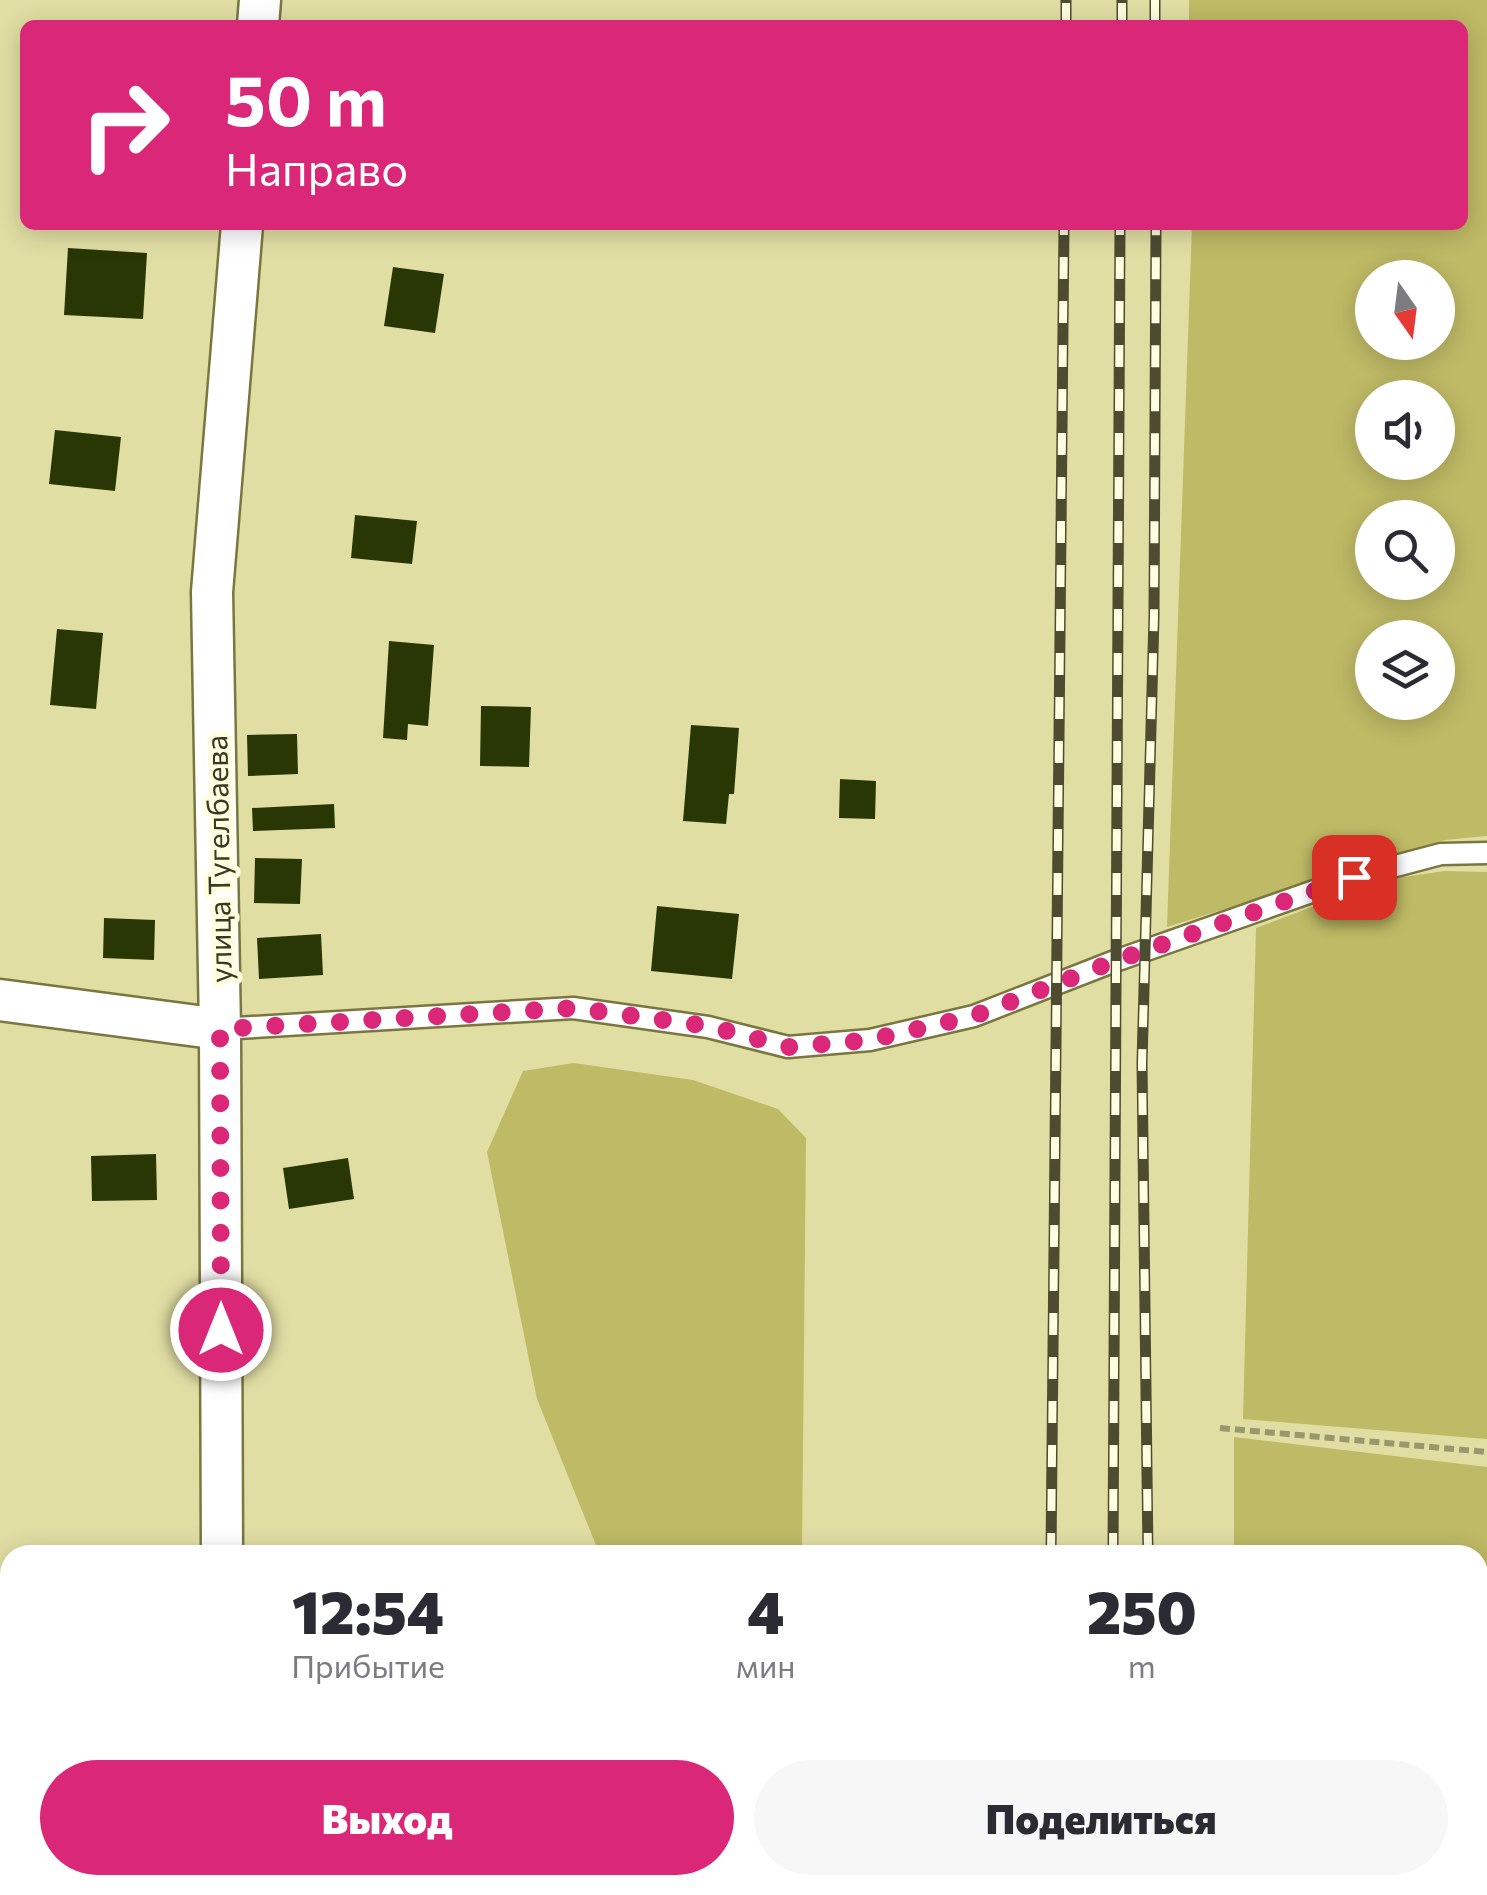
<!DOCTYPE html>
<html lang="ru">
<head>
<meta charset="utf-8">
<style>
	:root { --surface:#fff; --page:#f7f7f7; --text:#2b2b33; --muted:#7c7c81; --accent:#db2777 }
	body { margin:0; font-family:Commissioner,sans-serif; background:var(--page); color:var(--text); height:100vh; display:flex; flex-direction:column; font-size:38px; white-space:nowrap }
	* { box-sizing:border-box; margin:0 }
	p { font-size:32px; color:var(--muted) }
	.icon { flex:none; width:55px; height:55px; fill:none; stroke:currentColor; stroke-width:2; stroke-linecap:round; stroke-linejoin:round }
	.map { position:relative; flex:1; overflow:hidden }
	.drawer { position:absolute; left:0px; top:1545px; width:1488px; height:350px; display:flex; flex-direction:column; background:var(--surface); border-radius:30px 30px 0 0; box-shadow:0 5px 25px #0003 }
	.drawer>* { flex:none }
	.top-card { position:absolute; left:20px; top:20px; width:1448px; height:210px; border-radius:15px; box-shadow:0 5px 25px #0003; background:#db2777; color:#fff; overflow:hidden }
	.needle { width:65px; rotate:166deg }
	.fabs { position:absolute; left:1355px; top:260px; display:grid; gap:20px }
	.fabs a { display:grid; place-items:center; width:100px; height:100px; border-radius:50%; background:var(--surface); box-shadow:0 5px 25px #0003; font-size:50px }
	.pin { position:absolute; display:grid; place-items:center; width:85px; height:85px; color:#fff; margin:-42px; border-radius:20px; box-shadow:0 5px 15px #0006 }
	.me { position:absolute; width:110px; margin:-55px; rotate:0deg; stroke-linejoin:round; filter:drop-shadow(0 0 8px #0008) }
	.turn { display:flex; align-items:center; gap:35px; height:210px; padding:0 40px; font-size:45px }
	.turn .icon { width:130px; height:130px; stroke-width:2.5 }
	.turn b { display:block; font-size:70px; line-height:85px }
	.eta { display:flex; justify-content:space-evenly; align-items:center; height:170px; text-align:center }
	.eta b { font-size:60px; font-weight:800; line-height:70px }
	.button { display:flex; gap:20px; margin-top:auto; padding:20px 40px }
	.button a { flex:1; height:115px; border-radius:60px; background:var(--accent); color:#fff; font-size:40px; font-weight:800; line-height:115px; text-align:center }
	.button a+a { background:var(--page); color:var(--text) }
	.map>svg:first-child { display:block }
	.green { fill:#bfba65; fill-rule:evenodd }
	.building { fill:#293704 }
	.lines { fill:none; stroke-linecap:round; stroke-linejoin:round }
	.service-casing { stroke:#7a7640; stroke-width:25 }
	.minor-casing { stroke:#7a7640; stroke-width:45 }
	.path { stroke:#9a976c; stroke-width:6; stroke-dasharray:10 5; stroke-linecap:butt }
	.service { stroke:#fff; stroke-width:20 }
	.minor { stroke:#fff; stroke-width:40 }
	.rail-casing { stroke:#4d4c31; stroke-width:11 }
	.rail { stroke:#fffee1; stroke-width:8; stroke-dasharray:22; stroke-linecap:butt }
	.route { stroke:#db2777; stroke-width:18; stroke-dasharray:0 32.4 }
	.labels { text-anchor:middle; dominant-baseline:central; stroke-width:10; stroke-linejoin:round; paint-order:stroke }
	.street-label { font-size:30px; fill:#3a3922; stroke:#fffee1 }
</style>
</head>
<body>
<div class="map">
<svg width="1487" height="1895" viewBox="0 0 1487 1895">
	<rect width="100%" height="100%" fill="#e1dea4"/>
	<path class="green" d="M1189,0H1487V836L1445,840L1167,927L1192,225H1462V25H1189ZM1372,278H1438V342H1372ZM1372,398H1438V462H1372ZM1372,518H1438V582H1372ZM1372,638H1438V702H1372Z
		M1445,871L1487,872V1439L1243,1419L1256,928L1382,880Z
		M574,1063L693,1080L778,1109L806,1138L802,1555H600L537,1399L487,1152L523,1071Z
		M1234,1437L1487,1467V1895H1234V1885H1478V1555H1234Z
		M666,1885H804V1895H666Z"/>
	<path class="building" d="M68,248L147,253L143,319L64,315Z
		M393,267L444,274L435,333L384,326Z
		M55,430L121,437L115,491L49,484Z
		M355,515L417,521L412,564L351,558Z
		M57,629L103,633L96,709L50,705Z
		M389,641L434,645L428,726L408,724L407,740L383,738Z
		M481,706L531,707L529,767L480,766Z
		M691,725L739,728L734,794H729L726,824L683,821Z
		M297,734L298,774L248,776L247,735Z
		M840,779L876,781L875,819L839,818Z
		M334,804L335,828L253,831L252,808Z
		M255,858L302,859L300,904L254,903Z
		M657,906L739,914L732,979L651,971Z
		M104,918L155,920L154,960L103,958Z
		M321,934L323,975L259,979L257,938Z
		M156,1154L157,1200L92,1201L91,1156Z
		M348,1158L354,1199L289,1209L283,1168Z"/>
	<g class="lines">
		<g class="service-casing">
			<path id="service" d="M220,1029L573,1008L708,1027L788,1047L870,1040L974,1016L1115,961L1354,877L1441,854L1487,853"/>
		</g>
		<g class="minor-casing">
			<path id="minor" d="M258,25L260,0
				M0,1000L220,1029
				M222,1555L220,1029L212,592L242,225
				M224,1885V1895"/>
		</g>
		<path class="path" d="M1220,1428L1487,1452"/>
		<use href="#service" class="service"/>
		<use href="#minor" class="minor"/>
		<g class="rail-casing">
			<path id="rail" d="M1155,0V25
				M1066,25V0
				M1122,25V0
				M1051,1555L1064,225
				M1113,1555L1120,225
				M1148,1555L1142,1063L1154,616L1156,225
				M1149,1885V1895
				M1048,1895V1885
				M1113,1895V1885"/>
		</g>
		<use href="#rail" class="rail"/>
	</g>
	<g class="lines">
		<path class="route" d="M221,1330L220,1029L574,1008L708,1026L788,1047L870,1040L974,1016L1115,961L1354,877"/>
	</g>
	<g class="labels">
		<g class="street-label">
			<text transform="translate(217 859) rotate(-91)">улица Тугелбаева</text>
		</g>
	</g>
</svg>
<div class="fabs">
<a><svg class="needle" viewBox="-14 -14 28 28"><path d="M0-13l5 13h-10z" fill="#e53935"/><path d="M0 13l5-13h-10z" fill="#7c7c81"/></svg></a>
<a><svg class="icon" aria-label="sound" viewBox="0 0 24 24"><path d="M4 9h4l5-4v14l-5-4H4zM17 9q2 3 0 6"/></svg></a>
<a><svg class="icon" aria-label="search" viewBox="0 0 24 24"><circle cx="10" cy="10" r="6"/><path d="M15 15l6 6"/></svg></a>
<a><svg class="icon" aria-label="layers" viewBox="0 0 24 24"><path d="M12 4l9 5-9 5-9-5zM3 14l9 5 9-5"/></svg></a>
</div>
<div class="pin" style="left:1354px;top:877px;background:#d93025"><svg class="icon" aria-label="arrive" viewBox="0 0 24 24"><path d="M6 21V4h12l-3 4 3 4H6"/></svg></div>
<svg class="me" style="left:221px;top:1330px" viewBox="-20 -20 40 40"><circle r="17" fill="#db2777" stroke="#fff" stroke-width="3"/><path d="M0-11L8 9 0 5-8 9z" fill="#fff"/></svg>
<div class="top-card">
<div class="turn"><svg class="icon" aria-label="right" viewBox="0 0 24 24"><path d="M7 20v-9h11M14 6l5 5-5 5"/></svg><div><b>50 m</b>Направо</div></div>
</div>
<section class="drawer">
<div class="eta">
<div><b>12:54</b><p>Прибытие</p></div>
<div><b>4</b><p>мин</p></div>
<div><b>250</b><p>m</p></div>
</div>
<div class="button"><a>Выход</a><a>Поделиться</a></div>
</section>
</div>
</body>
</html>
